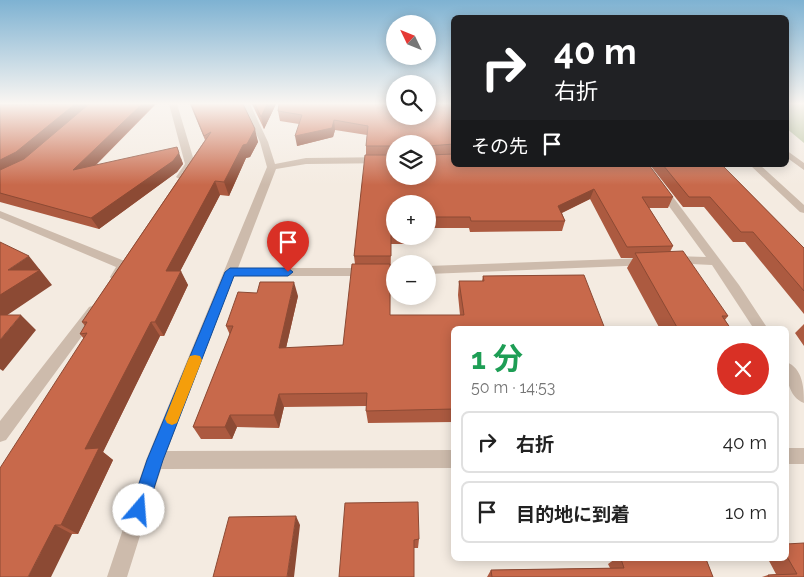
<!DOCTYPE html>
<html lang="ja">
<head>
<meta charset="utf-8">
<style>
	:root { --surface:#fff; --page:#f6f6f6; --text:#222; --muted:#767676; --line:#e0e0e0 }
	body { margin:0; font-family:Raleway,"Noto Sans JP",sans-serif; background:var(--page); color:var(--text); height:100vh; display:flex; flex-direction:column; font-size:19px; white-space:nowrap }
	* { box-sizing:border-box; margin:0 }
	p { font-size:16px; color:var(--muted) }
	.icon { flex:none; width:28px; height:28px; fill:none; stroke:currentColor; stroke-width:2; stroke-linecap:round; stroke-linejoin:round }
	.map { position:relative; flex:1; overflow:hidden }
	.drawer { position:absolute; left:451px; top:326px; width:338px; height:235px; display:flex; flex-direction:column; background:var(--surface); border-radius:8px; box-shadow:0 2px 12px #0003 }
	.drawer>* { flex:none }
	.banner { position:absolute; left:451px; top:15px; width:338px; height:152px; border-radius:8px; box-shadow:0 2px 12px #0003; background:#202124; color:#fff; overflow:hidden }
	.needle { width:32px; rotate:313deg }
	.fabs { position:absolute; left:386px; top:15px; display:grid; gap:10px }
	.fabs a { display:grid; place-items:center; width:50px; height:50px; border-radius:50%; background:var(--surface); box-shadow:0 2px 12px #0003; font-size:25px }
	.pin { position:absolute; display:grid; place-items:center; width:42px; height:42px; color:#fff; margin:-51px -21px; border-radius:50% 50% 50% 0; rotate:-45deg; box-shadow:0 0 5px #0007 }
	.pin .icon { rotate:45deg }
	.me { position:absolute; width:55px; margin:-28px; rotate:18deg; stroke-linejoin:round; filter:drop-shadow(0 0 4px #0008) }
	.turn { display:flex; align-items:center; gap:18px; height:105px; padding:0 20px; font-size:22px }
	.turn .icon { width:65px; height:65px; stroke-width:2.5 }
	.turn b { display:block; font-size:35px; line-height:42px }
	.then { display:flex; align-items:center; height:48px; padding:0 20px; background:#0003; gap:10px; font-size:19px }
	.round { display:grid; place-items:center; flex:none; width:52px; height:52px; border-radius:26px; background:var(--page) }
	.overview { display:flex; align-items:center; justify-content:space-between; height:85px; padding:0 20px }
	h1 { font-size:30px; font-weight:700; line-height:38px; color:#1e9e55 }
	ul { padding:0; list-style:none }
	li { display:flex; align-items:center; gap:15px; height:62px; margin:0 10px 8px; padding:0 10px; border:2px solid var(--line); border-radius:8px }
	li div { flex:1 }
	li b { display:block; font-size:19px }
	li em { font-style:normal }
	.map>svg:first-child { display:block }
	.green { fill:#b8c4a0 }
	.lines { fill:none; stroke-linecap:round; stroke-linejoin:round }
	.minor { fill:#cdbbac; fill-rule:evenodd }
	.tertiary { fill:#cdbbac; fill-rule:evenodd }
	.wall { fill:#ac5a40; fill-rule:evenodd }
	.shaded-wall { fill:#8c4a34 }
	.building { fill:#c8694b; stroke:#8c4a34 }
	.route { fill:#1a73e8; stroke:#114b97 }
	.slow { fill:#f59e0b }
</style>
</head>
<body>
<div class="map">
<svg width="804" height="577" viewBox="0 0 804 577">
	<rect width="100%" height="100%" fill="#f4ebe1"/>
	<path class="green" d="M786,104H804V143L786,128Z"/>
	<g class="lines">
		<path class="minor" d="M169,104H177L195,164L184,179L181,180L176,177L185,164Z
			M242,104H250L268,142L275,164L306,158L395,157V163L306,164L276,169L238,268H395V276H234L167,451L454,450V468L161,469L127,577H107L146,460L267,167L260,142Z
			M639,165H649L739,285L768,329H754L712,265L670,263L668,260L670,257L674,256L706,257Z
			M0,211L127,262L129,265L120,280H112L110,277L116,267L0,218Z
			M646,258L652,262L650,265L428,274V266Z
			M94,305L99,307L101,310L99,313L6,440L0,442V421L89,307Z
			M786,362C803,368 804,388 804,403C788,397 786,376 786,362Z
			M786,448H804V464H786Z"/>
		<path class="tertiary" d="M786,150L804,163V170L786,157Z
			M750,165H760L804,205V213L800,212Z"/>
	</g>
	<path class="wall" d="M156,104L95,166L181,158L183,164L177,172L99,229L0,202V104Z
		M190,104H243L258,142L250,157L246,158L229,196L220,195L180,271L188,285L164,336H160L103,452L113,460L78,534H72L0,577L84,339L80,334L85,326L82,322L205,140Z
		M252,104H276L264,129Z
		M454,104V165L673,197L668,208H649L673,246L670,252L728,316L725,320L731,329H660L627,268L633,258H621L590,199L562,213L565,221L562,231L470,232L469,228H428V204H395V236H416V244H391L390,315H460L458,295L459,281H482L483,276L584,275L454,329V422L368,423L366,411L367,406L284,407L279,428L237,427L232,439H201L193,427L230,335L226,326L298,296L286,348L343,345L355,264L354,256L366,155V146L367,135L335,130L333,137L297,146L299,124L280,121L278,111ZM395,144H428V176H395Z
		M650,165H722L804,248V314L745,242H733L704,207H683Z
		M804,324V346L795,333Z
		M345,503L419,539L418,548H414Z
		M786,544L804,577H762L768,575L776,574L768,559H786Z
		M614,559H706L713,577H487L491,570L610,568L608,564L615,559Z"/>
	<path class="shaded-wall" d="M75,104H92L23,162L0,175V160Z
		M142,104H155L80,181L73,170Z
		M267,104H276L264,129L261,117Z
		M334,120L335,130L333,137L297,146L295,136Z
		M255,129L258,142L250,157L246,158L229,196L224,182L243,145Z
		M177,147L183,164L177,172L99,229L91,218Z
		M215,181L220,195L173,285L166,271Z
		M594,189L590,199L555,216L558,206Z
		M29,256L52,285L0,320V295L8,270Z
		M181,271L188,285L164,336L155,322Z
		M294,282L298,296L283,361L279,348Z
		M21,315L36,330L3,371L0,369V340Z
		M151,322L160,336L103,452L113,460L78,534L61,525L85,449Z
		M279,394L284,407L279,428L274,415Z
		M230,415L237,427L232,439L225,427Z
		M296,516L300,525L294,577H287Z
		M55,525L72,534L51,577H28Z"/>
	<path class="building" d="M75,104L16,152L0,160V105Z
		M89,104H142L73,170L177,147L179,153L173,161L91,218L0,193V170L24,159Z
		M191,104H243L255,129L247,144L243,145L224,182L215,181L166,271H181L155,322H151L85,449L99,448L61,525H55L28,577H0V468L87,333L80,334L87,322H82L211,132L204,136Z
		M255,104H267L261,117Z
		M279,104H395V116H428V104H454V144L428,146V144H395V146H366L368,126L334,120L332,128L295,136L302,115L278,111Z
		M428,154L429,155L454,154V165H649L673,197H642L673,246L627,247L594,189L558,206L565,221H471L470,217H428V204H395V233H391V256H354L365,155H395V176H428Z
		M663,165H722L804,248V291L753,232H741L710,197H689Z
		M0,242L29,256L8,270H40L0,295Z
		M683,251L728,316H722L731,329H678L635,253Z
		M352,264H390V315H464L459,281H484L483,276L584,275L605,329H454V409L366,411L367,393L279,394L274,415H230L225,427H193L233,326H226L238,292L257,293L260,282H294L279,348L343,345Z
		M0,315H21L0,340Z
		M418,502L419,539L414,540V577H339L345,503Z
		M296,516L287,577H213L229,517Z
		M804,543V577H769L768,575L797,574L786,555V544Z
		M621,559H706L713,577H492L491,570L624,568Z"/>
	<linearGradient id="sky" x2="0" y2="1"><stop stop-color="#7eb2d2"/><stop offset="0.56" stop-color="#faf6f2"/><stop offset="1" stop-color="#faf6f2" stop-opacity="0"/></linearGradient>
	<rect width="804" height="185" fill="url(#sky)"/>
	<path class="route" d="M230,268H288L293,272L288,276H234L163,460L147,510L145,516L139,519L133,516L130,510L147,460L225,272Z"/>
	<path class="slow" d="M195,355L200,356L202,360L177,423L172,425L167,423L165,419L188,360L190,356Z"/>
</svg>
<div class="fabs">
<a><svg class="needle" viewBox="-14 -14 28 28"><path d="M0-13l5 13h-10z" fill="#e53935"/><path d="M0 13l5-13h-10z" fill="#767676"/></svg></a>
<a><svg class="icon" aria-label="search" viewBox="0 0 24 24"><circle cx="10" cy="10" r="6"/><path d="M15 15l6 6"/></svg></a>
<a><svg class="icon" aria-label="layers" viewBox="0 0 24 24"><path d="M12 4l9 5-9 5-9-5zM3 14l9 5 9-5"/></svg></a>
<a>+</a>
<a>−</a>
</div>
<div class="pin" style="left:288px;top:272px;background:#d93025"><svg class="icon" aria-label="arrive" viewBox="0 0 24 24"><path d="M6 21V4h12l-3 4 3 4H6"/></svg></div>
<svg class="me" style="left:139px;top:510px" viewBox="-20 -20 40 40"><circle r="19" fill="#fff"/><path d="M0-13L10 11 0 6-10 11z" fill="#1a73e8"/></svg>
<div class="banner">
<div class="turn"><svg class="icon" aria-label="right" viewBox="0 0 24 24"><path d="M7 20v-9h11M14 6l5 5-5 5"/></svg><div><b>40 m</b>右折</div></div>
<div class="then">その先<svg class="icon" aria-label="arrive" viewBox="0 0 24 24"><path d="M6 21V4h12l-3 4 3 4H6"/></svg></div>
</div>
<section class="drawer">
<div class="overview"><div><h1>1 分</h1><p>50 m · 14:53</p></div><a class="round" style="background:#d93025;color:#fff"><svg class="icon" aria-label="close" viewBox="0 0 24 24"><path d="M6 6l12 12M18 6L6 18"/></svg></a></div>
<ul>
<li><svg class="icon" aria-label="right" viewBox="0 0 24 24"><path d="M7 20v-9h11M14 6l5 5-5 5"/></svg><div><b>右折</b></div><em>40 m</em></li>
<li><svg class="icon" aria-label="arrive" viewBox="0 0 24 24"><path d="M6 21V4h12l-3 4 3 4H6"/></svg><div><b>目的地に到着</b></div><em>10 m</em></li>
</ul>
</section>
</div>
</body>
</html>
